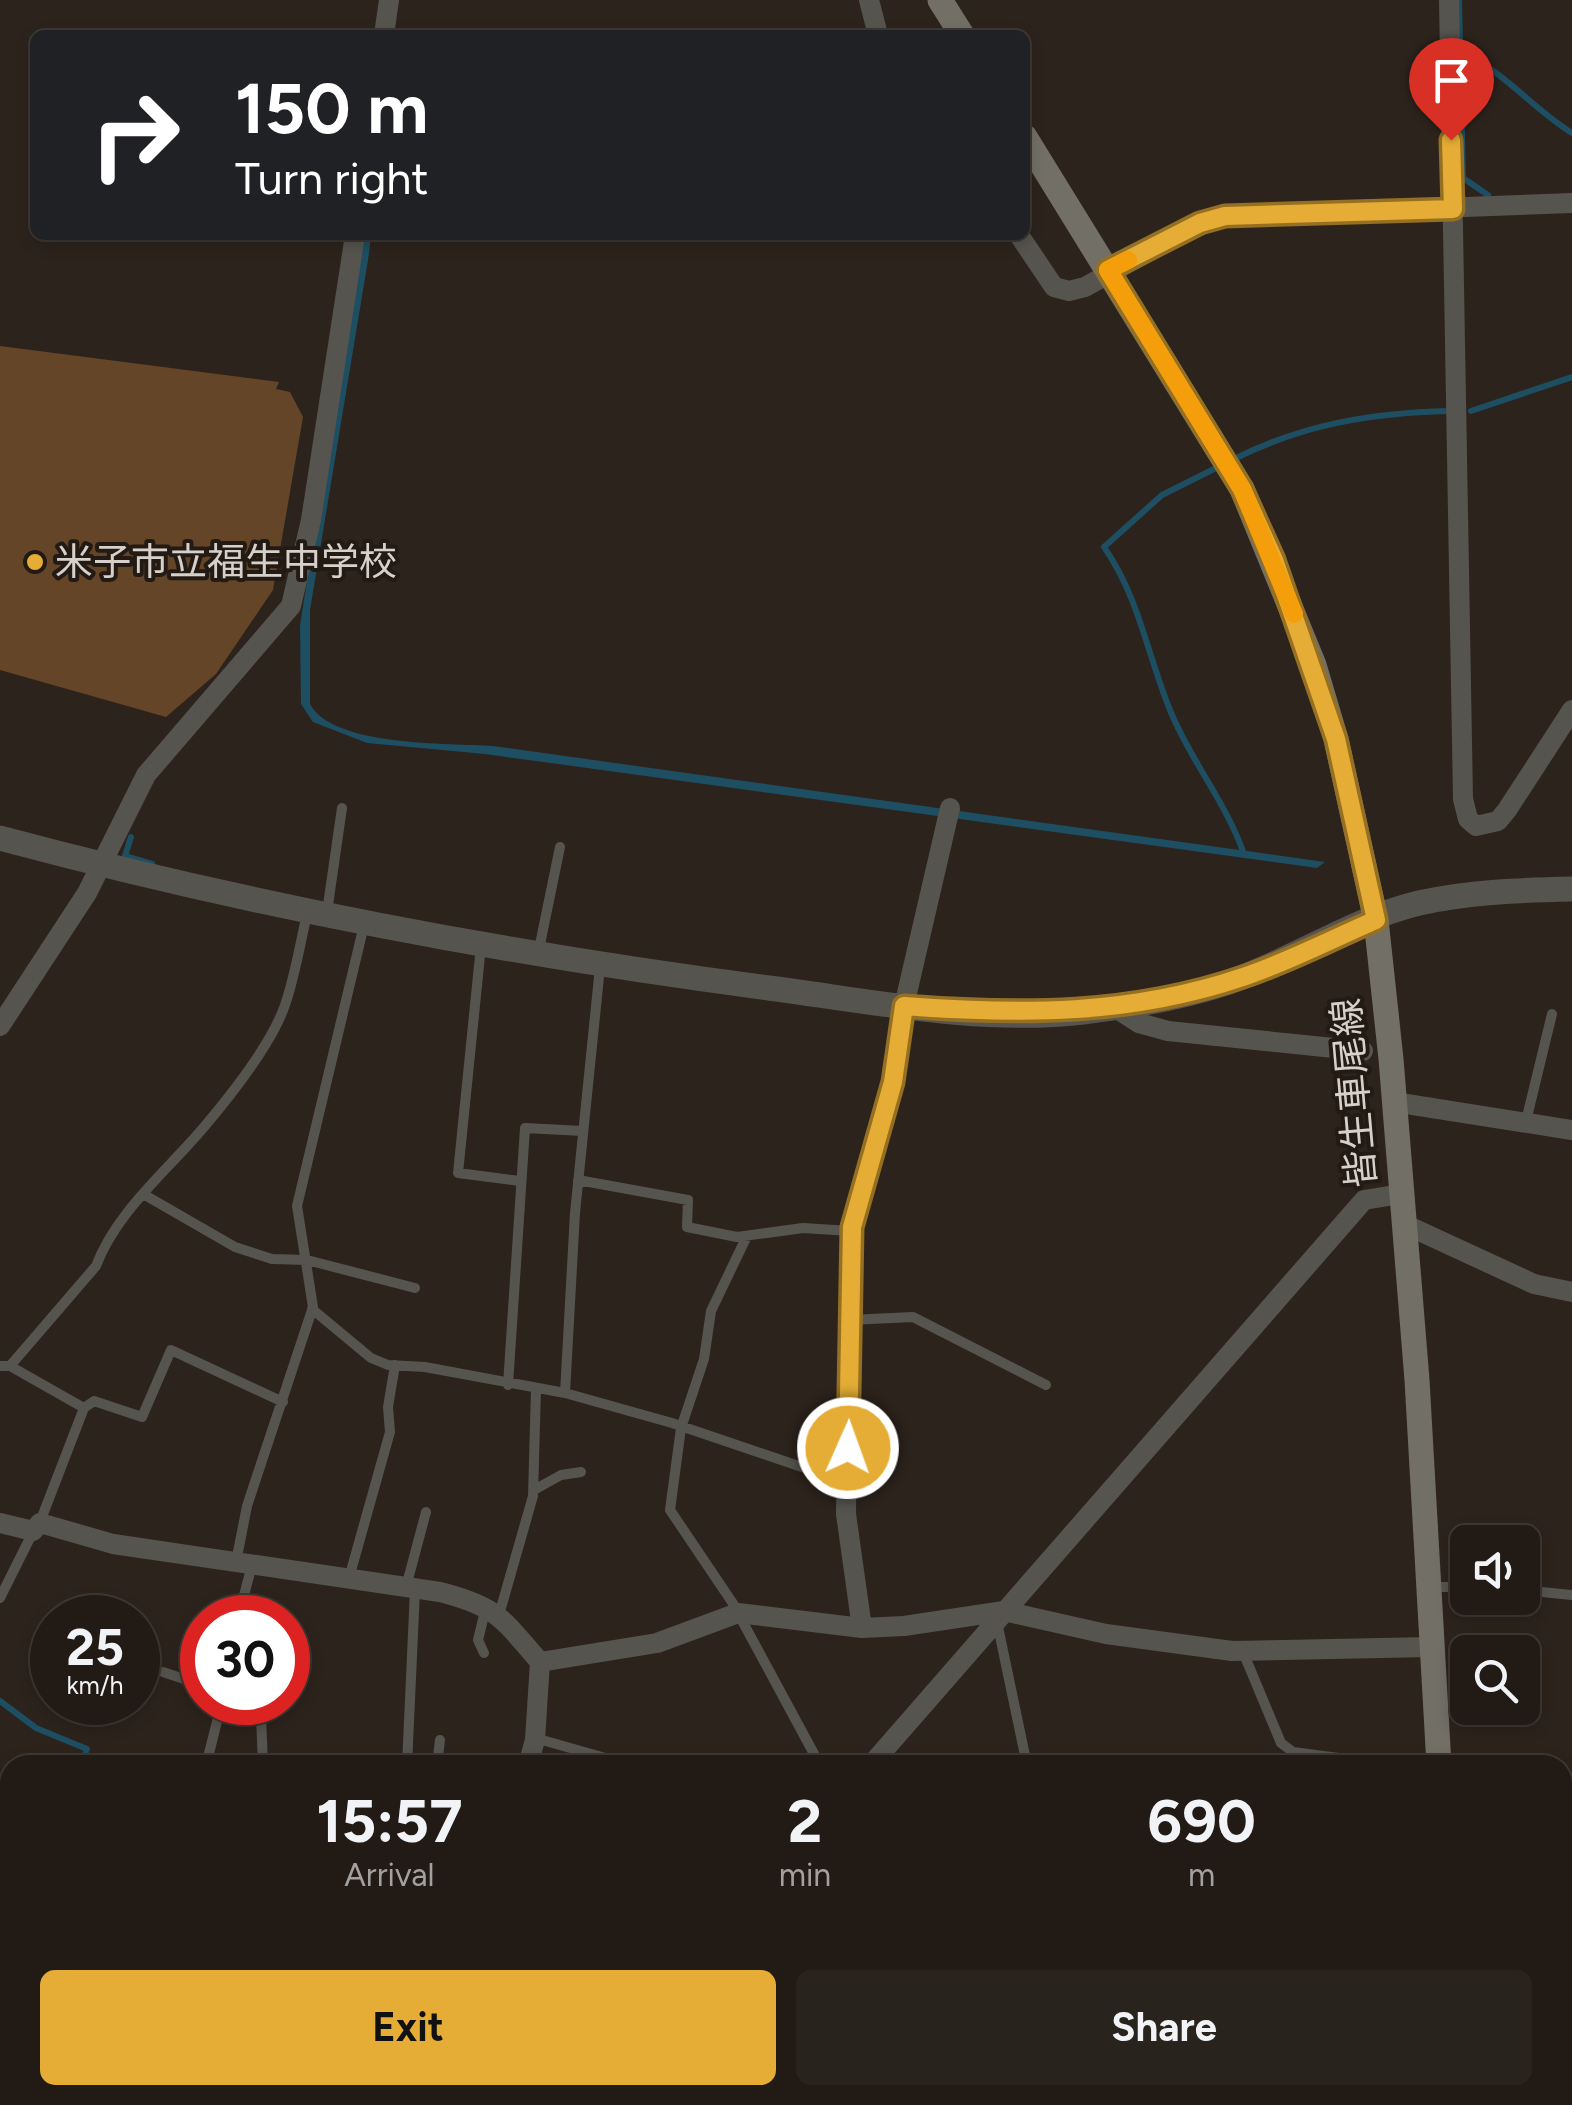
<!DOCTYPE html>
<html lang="en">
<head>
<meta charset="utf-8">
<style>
	:root { --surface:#211a15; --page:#29231e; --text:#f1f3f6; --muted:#a2a1a0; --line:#3e3834; --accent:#e5ad35 }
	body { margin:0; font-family:Figtree,"Noto Sans JP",sans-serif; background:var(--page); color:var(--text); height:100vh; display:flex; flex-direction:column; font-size:38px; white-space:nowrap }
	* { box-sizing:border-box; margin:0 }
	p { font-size:32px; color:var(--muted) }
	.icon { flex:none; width:55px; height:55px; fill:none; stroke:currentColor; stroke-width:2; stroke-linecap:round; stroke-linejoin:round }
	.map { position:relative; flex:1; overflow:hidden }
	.sheet { position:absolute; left:0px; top:1755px; width:1572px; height:350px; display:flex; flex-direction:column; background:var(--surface); border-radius:30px 30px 0 0; box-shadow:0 5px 15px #0003,0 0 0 2px var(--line) }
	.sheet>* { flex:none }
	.hud { position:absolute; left:30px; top:30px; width:1000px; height:210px; border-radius:15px; box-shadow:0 5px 15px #0003,0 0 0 2px var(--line); background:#202124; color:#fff; overflow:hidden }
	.controls { position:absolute; left:1450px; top:1525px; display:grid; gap:20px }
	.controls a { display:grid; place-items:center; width:90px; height:90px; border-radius:15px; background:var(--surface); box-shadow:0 5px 15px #0003,0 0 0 2px var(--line); font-size:50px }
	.speed { position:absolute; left:30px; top:1595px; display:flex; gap:20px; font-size:50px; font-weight:700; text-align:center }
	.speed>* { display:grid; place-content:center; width:130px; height:130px; border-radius:50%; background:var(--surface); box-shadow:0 5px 15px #0003,0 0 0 2px var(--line); line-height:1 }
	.speed small { font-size:25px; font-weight:400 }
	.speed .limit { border:15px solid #d22; background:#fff; color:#111 }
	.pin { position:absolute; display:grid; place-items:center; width:85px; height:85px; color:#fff; margin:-102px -42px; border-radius:50% 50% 50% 0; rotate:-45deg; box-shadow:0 0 10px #0007 }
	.pin .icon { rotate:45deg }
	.me { position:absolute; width:110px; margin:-55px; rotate:2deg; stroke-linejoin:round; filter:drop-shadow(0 0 8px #0008) }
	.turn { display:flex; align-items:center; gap:35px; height:210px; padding:0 40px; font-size:45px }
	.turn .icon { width:130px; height:130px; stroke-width:2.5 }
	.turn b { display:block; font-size:70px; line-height:85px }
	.eta { display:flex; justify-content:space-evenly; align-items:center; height:170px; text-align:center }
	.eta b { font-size:60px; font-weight:700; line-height:70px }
	.action { display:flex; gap:20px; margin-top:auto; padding:20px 40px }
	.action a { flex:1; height:115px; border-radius:15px; background:var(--accent); color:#111; font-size:40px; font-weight:700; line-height:115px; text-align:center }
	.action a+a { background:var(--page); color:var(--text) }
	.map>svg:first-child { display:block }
	.green { fill:#654527 }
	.water { fill:#1e4e62 }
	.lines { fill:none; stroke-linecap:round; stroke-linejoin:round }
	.stream { stroke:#1e4e62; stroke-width:6 }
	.service { stroke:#56544f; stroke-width:10 }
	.minor { stroke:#56544f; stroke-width:20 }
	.tertiary { stroke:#56544f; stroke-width:25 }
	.secondary { stroke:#726f67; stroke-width:25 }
	.route-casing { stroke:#957022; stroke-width:25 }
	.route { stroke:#e5ad35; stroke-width:18 }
	.slow { stroke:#f59e0b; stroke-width:18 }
	.poi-dot { fill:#e5ad35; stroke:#221a13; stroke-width:4 }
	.labels { text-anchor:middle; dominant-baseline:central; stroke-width:8; stroke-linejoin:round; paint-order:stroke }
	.poi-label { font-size:38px; fill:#d6d0cb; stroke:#221a13; text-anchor:start }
	.street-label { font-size:38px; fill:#d6d0cb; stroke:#221a13 }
</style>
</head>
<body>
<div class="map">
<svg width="1572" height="2105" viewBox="0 0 1572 2105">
	<rect width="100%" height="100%" fill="#2c231c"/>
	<path class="green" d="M0,346L279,382L276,389L290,392L303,417L273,590L216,674L166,717L0,670Z"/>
	<path class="water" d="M362,235H371L369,254L310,610V704C333,747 449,743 493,746L1325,862L1317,868L485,754L367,743L313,722L301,704L300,625Z"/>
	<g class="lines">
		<path class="stream" d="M1459,0L1463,178L1488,195
			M1461,52C1505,72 1532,108 1572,133
			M1471,411L1572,377
			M1234,459C1304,424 1371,413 1449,411
			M1218,467L1162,495L1104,547C1139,597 1147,654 1170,710C1190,760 1226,802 1244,854
			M131,837L125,856L152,864
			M0,1701L36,1728L87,1749L81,1765"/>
		<path class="service" d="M327,912L342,808
			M481,946L458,1173L520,1181
			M538,954L560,847
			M1526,1121L1552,1014
			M578,1180L688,1200L687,1227L737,1237L803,1228L850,1231
			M143,1194L235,1247L272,1259L307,1260L415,1288
			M747,1236L711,1311L704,1359L681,1428L670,1510L732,1602L820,1765
			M312,1309L371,1358L388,1365L425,1367L565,1393L672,1423L846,1482
			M849,1320L913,1317L1046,1385
			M0,1366H10L84,1408L40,1522
			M10,1366L96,1266C117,1211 167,1171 204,1127C231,1095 272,1043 285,1005C295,976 300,944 307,914
			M508,1385L525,1128L583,1131
			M565,1393L575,1213L600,967
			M84,1408L94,1401L142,1417L171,1350L283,1402
			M534,1490L561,1475L581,1472
			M236,1562L247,1506L313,1307L297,1206L364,925
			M349,1578L390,1432L388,1407L395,1365
			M406,1587L426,1512
			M1429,1587H1468
			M1522,1590L1572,1595
			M0,1598L33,1532
			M499,1615L533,1496L536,1389
			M238,1618L252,1565
			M997,1622L1027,1765
			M1243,1652L1281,1743L1293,1752L1392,1765
			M484,1653L478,1640L486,1607
			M163,1672L202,1685
			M220,1711L261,1716L263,1765
			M535,1738L630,1765
			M206,1765L222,1702
			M407,1765L415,1590
			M437,1765L440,1740"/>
		<path class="minor" d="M869,0L878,35
			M1449,0L1463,799L1468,819L1476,826L1498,821L1507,810L1572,710
			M384,35L389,0
			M1019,235L1054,287L1069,291L1085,287L1200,223L1225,216L1572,203
			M1114,1007L1139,1023L1168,1031L1363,1051
			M0,1026L87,893L146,775L291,606L311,520L355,235
			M1394,1102L1572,1130
			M1402,1223L1534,1284L1572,1292
			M0,1523L33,1531L40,1523L113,1544L440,1592C499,1607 502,1619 540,1662L535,1740L528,1765
			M862,1628L846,1514L851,1227L893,1083L904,1006L950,808
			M540,1662L657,1643L738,1613L862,1628L904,1626L1004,1611L1106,1634L1232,1651L1431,1647
			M871,1765L1364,1200L1401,1194
			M1562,1790L1572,1791
			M0,1983L10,1985
			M408,2095L429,2105
			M881,2095L895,2105
			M1451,2095V2105
			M576,2105L584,2095
			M1000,2105L1005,2095
			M1218,2105L1227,2095"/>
		<path class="tertiary" d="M0,838C254,906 508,954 769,988C870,1001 980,1024 1083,1012C1138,1005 1196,996 1248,975C1304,953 1360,917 1419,903C1469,892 1521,890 1572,889
			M1562,1999L1572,2000"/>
		<path class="secondary" d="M940,0L962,35
			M1025,137L1242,489L1314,665L1336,739L1376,920L1391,1059L1417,1380L1439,1765
			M1363,2105L1373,2095"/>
	</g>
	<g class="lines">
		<g class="route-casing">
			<path id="route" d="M848,1448L852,1227L893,1082L904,1006C1021,1015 1131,1015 1243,977C1288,962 1332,939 1376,920L1336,739L1274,560L1242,489L1108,270L1200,223L1225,216L1453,209L1451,140"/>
		</g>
		<use href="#route" class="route"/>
		<path class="slow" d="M1128,260L1108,270L1242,489L1294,614"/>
	</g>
	<circle class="poi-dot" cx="35" cy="562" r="10"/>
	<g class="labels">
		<g class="poi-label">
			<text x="55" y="562">米子市立福生中学校</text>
		</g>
		<g class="street-label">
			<text transform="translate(1354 1093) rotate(-95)">皆生車尾線</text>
		</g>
	</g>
</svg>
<div class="controls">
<a><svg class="icon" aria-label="sound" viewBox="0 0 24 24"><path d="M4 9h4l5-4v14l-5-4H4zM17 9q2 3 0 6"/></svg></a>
<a><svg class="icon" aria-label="search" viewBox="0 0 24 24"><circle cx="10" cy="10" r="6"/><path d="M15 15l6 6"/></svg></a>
</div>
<div class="speed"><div>25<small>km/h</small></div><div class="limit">30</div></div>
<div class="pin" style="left:1451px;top:140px;background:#d93025"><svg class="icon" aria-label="arrive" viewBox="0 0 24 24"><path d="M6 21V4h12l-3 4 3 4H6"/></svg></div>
<svg class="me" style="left:848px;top:1448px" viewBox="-20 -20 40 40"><circle r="17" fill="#e5ad35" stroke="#fff" stroke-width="3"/><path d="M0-11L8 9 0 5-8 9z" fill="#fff"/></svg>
<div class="hud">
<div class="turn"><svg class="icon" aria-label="right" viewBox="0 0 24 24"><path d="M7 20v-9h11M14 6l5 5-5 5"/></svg><div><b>150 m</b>Turn right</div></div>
</div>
<section class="sheet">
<div class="eta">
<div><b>15:57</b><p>Arrival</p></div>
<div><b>2</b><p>min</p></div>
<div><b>690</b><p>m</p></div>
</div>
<div class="action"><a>Exit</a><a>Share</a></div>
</section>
</div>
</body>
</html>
